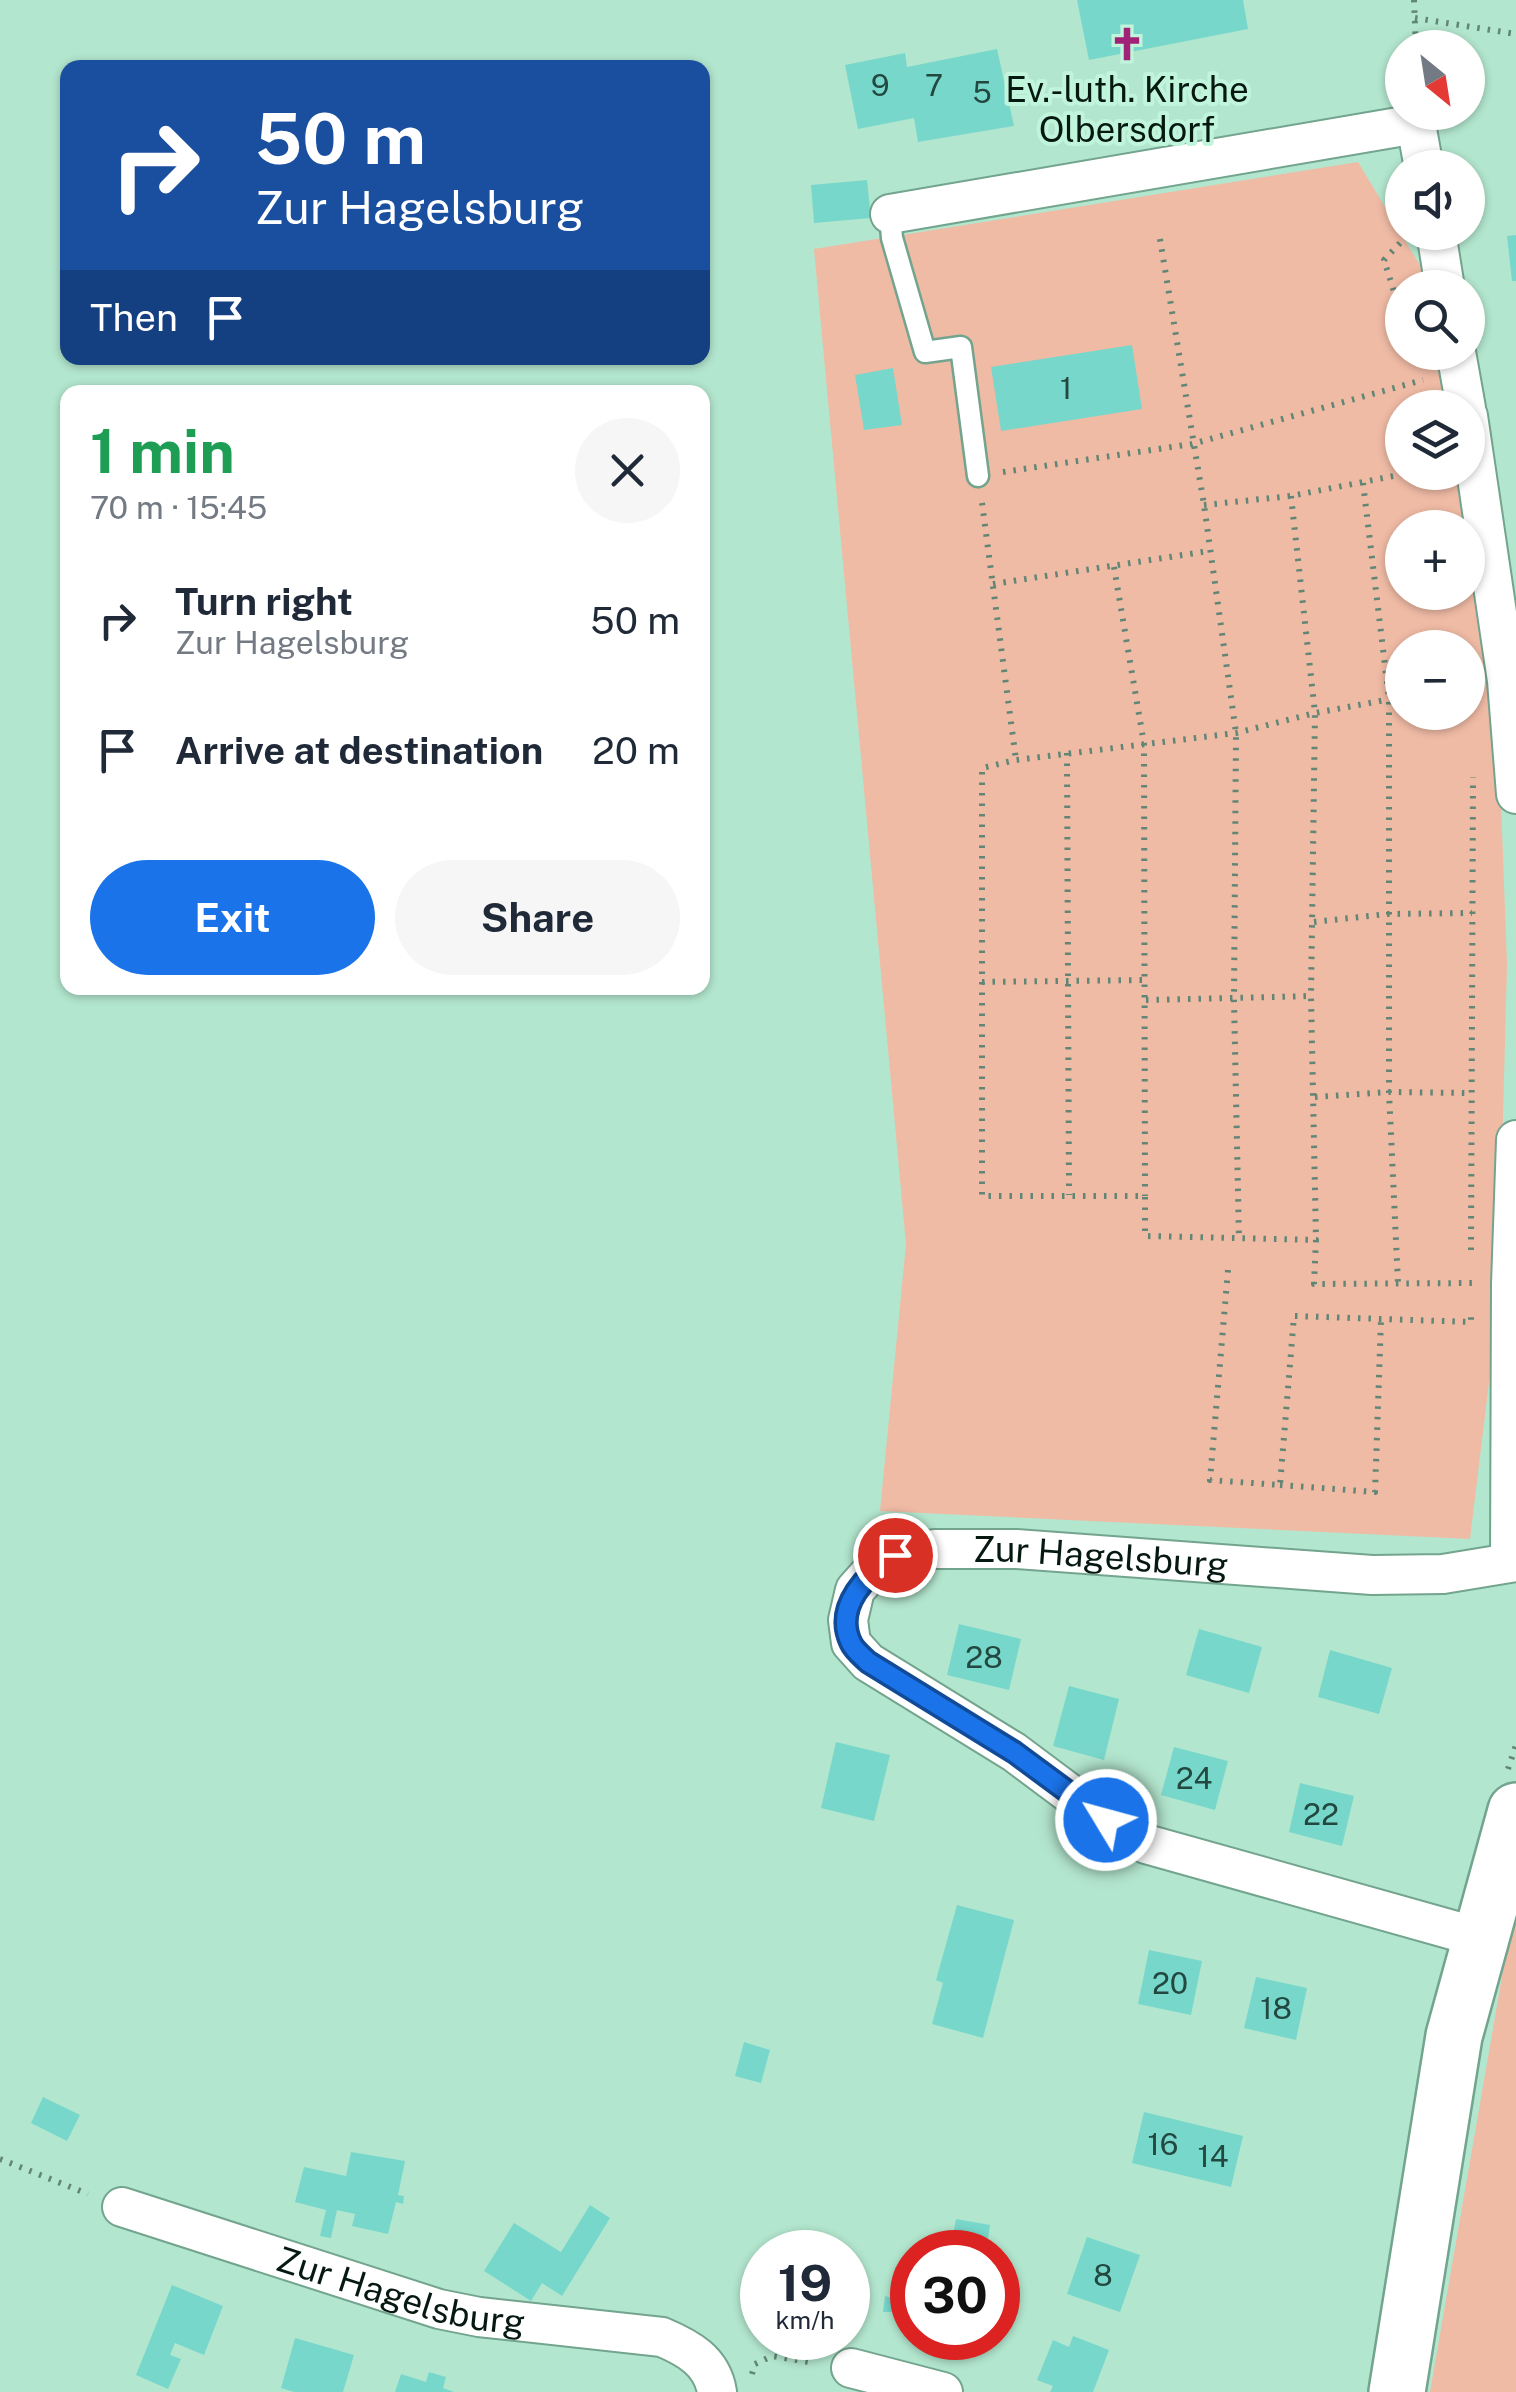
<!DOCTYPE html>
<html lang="en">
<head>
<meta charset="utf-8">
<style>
	:root { --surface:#fff; --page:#f6f6f7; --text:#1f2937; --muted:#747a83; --accent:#1a73e8 }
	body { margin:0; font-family:"Public Sans",sans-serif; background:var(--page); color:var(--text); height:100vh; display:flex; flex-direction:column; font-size:38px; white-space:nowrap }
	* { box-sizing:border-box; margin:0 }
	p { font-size:32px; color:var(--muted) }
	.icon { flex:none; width:55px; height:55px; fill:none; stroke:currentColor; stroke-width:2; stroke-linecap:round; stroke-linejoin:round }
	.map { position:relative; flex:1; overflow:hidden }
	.drawer { position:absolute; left:60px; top:385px; width:650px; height:610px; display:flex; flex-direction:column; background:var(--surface); border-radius:20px; box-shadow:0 2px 8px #0004 }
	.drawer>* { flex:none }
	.banner { position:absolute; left:60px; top:60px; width:650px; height:305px; border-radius:20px; box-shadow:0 2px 8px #0004; background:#1a4fa0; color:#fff; overflow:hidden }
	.needle { width:65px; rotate:150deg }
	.buttons { position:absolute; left:1385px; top:30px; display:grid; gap:20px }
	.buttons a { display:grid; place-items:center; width:100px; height:100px; border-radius:50%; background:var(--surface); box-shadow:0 2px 8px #0004; font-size:50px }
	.speed { position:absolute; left:740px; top:2230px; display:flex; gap:20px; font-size:50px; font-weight:700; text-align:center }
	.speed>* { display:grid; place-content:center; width:130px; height:130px; border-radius:50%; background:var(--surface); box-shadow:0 2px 8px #0004; line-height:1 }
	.speed small { font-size:25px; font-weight:400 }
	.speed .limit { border:15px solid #d22; background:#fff; color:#111 }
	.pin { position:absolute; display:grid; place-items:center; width:85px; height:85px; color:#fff; margin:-42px; border:5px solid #fff; border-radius:50%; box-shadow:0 2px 10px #0007 }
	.me { position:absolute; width:110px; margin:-55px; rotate:307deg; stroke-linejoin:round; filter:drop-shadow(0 0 8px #0008) }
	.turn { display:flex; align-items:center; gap:35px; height:210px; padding:0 30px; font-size:45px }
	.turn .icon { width:130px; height:130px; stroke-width:2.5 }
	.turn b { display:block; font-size:70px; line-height:85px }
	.then { display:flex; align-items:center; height:95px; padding:0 30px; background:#0003; gap:20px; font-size:38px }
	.round { display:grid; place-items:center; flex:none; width:105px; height:105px; border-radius:52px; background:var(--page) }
	.summary { display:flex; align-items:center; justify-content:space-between; height:170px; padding:0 30px }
	h1 { font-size:60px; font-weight:700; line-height:75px; color:#1e9e55 }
	.cta { display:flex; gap:20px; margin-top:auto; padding:20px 30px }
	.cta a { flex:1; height:115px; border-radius:60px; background:var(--accent); color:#fff; font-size:40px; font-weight:700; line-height:115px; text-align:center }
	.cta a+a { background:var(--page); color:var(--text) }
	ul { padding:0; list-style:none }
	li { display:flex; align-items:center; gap:30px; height:130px; padding:0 30px }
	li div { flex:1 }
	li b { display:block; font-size:38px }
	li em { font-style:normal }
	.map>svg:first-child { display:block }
	.green { fill:#f0bba5; fill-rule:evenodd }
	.building { fill:#78d7cb }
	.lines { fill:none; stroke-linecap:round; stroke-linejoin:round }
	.service-casing { stroke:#73a48e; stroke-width:25 }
	.minor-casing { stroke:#73a48e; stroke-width:42 }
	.secondary-casing { stroke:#73a48e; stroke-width:60 }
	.path { stroke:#628676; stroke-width:6; stroke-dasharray:2.5 8; stroke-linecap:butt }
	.service { stroke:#fff; stroke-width:20 }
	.minor { stroke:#fff; stroke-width:38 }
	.secondary { stroke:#fff; stroke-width:55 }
	.route-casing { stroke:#114b97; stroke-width:25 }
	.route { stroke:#1a73e8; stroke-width:18 }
	.labels { text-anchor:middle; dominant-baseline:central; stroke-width:8; stroke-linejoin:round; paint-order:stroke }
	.number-label { font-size:30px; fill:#224840 }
	.poi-label { font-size:35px; fill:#061911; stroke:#c0f4db }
	.street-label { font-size:35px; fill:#061911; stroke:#c0f4db }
</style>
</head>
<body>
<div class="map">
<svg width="1516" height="2392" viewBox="0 0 1516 2392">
	<rect width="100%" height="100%" fill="#b3e6ce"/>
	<path class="green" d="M1358,162L1433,287L1402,288V352L1444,353L1452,407L1402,408V472L1461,473L1498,720L1507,965L1498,1308L1470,1539L880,1511L906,1244L814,249ZM1402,528H1468V592H1402ZM1402,648H1468V712H1402Z
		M1516,1916V2392H1430L1508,1942Z"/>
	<path class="building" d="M1077,0H1243L1248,29L1089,60Z
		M997,49L1014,126L918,142L914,118L858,129L845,65L905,53L907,67Z
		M867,180L871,218L814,223L811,185Z
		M1516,235V281H1512L1507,236Z
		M1132,345L1142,409L1001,431L991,367Z
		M893,368L902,425L864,430L855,375Z
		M959,1624L1021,1639L1009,1690L947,1675Z
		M1199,1629L1262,1647L1249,1693L1186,1675Z
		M1330,1650L1392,1668L1379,1714L1318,1697Z
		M1069,1686L1119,1699L1104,1760L1053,1746Z
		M836,1742L890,1755L874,1821L821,1808Z
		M1174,1747L1228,1761L1215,1810L1161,1795Z
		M1300,1783L1354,1796L1342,1846L1289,1832Z
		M957,1905L1014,1920L983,2038L932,2024L943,1983L936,1980Z
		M1149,1950L1202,1961L1191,2015L1138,2004Z
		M1256,1977L1307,1988L1296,2040L1244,2028Z
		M744,2042L770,2050L761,2083L735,2076Z
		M43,2097L80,2115L67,2141L31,2123Z
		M1144,2112L1243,2136L1231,2187L1132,2163Z
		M351,2152L405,2161L398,2195L404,2196L403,2204L396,2202L388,2234L352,2226L355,2214L337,2210L331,2238L320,2236L326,2210L295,2202L304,2167L346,2176Z
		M590,2205L610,2218L562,2296L542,2283L531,2301L484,2271L514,2223L561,2252Z
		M956,2219L990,2225L986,2252H950Z
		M1087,2237L1140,2255L1120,2312L1067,2294Z
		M895,2267L912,2269V2312H883L885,2296L892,2298Z
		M172,2285L223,2306L204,2355L175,2343L170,2355L181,2359L168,2389L136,2375Z
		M1073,2336L1109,2350L1093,2392H1050L1053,2386L1037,2380L1053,2340L1069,2347Z
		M295,2338L354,2355L343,2392H294L281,2388Z
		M429,2372L446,2377L443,2388L454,2392H395L401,2374L426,2382Z"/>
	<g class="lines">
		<g class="service-casing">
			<path id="service" d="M890,214L892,238L925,352L961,347L978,476"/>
		</g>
		<g class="minor-casing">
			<g id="minor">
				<path d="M890,214L1416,124L1424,168"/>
				<path d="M1436,232L1445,288"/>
				<path d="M1456,352L1466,408"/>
				<path d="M1468,416L1507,681L1516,794"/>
				<path d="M1510,1561L1511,1284L1516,1140"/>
				<path id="s1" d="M1481,1938L1146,1844L1105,1820L1014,1752L868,1662L851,1643L848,1620L855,1590L872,1571L895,1555L935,1549H1016L1372,1575L1443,1574L1516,1562"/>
				<path id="s2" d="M122,2207L439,2309L479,2317L662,2337C688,2348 712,2361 717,2392"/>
				<path d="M851,2368L943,2392"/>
			</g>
		</g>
		<g class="secondary-casing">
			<path id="secondary" d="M1397,2392L1454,2036L1516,1811"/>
		</g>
		<path class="path" d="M1414,0L1416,48
			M1415,18L1516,34
			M1160,239L1204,505L1236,733L1234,1000L1239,1240
			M1400,243L1384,260L1402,317
			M1003,472L1192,444L1423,380
			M1363,483L1389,699V1092L1398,1283
			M1291,496L1315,713L1311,996L1316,1240
			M982,503L1016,760
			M1204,505L1291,496L1414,472
			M1114,567L1144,744L1145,1196
			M993,584L1209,551
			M1402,697L1315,713L1236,733L1016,760L982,768V1196H1145V1236L1316,1240L1314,1284L1475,1283
			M1067,753L1069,1195
			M1314,922L1387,914L1472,913
			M982,982L1144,980
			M1146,1000L1311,996
			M1315,1097L1389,1092L1469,1093
			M1471,1250L1473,777
			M1228,1270L1210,1480L1280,1485L1294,1316L1471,1322V1317
			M1280,1485L1375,1492L1381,1319
			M1508,1769L1516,1745
			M0,2159L88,2194
			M752,2374L755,2364L772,2356L815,2363"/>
		<use href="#service" class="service"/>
		<use href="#minor" class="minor"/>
		<use href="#secondary" class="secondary"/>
	</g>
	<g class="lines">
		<g class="route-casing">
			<path id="route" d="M895,1555C868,1573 833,1606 851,1643C854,1650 863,1657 868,1662L1014,1752L1106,1820"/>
		</g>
		<use href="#route" class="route"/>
	</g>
	<defs>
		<g id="church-bare" transform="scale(2.7)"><path d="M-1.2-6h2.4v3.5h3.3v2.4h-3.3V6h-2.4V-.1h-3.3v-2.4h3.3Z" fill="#a02377" stroke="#c0f4db" stroke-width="2.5" paint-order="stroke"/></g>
	</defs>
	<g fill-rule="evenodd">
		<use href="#church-bare" x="1127" y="44"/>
	</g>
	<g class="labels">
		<g class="number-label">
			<text x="880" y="85">9</text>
			<text x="934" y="85">7</text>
			<text x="982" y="92">5</text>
			<text x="1066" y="388">1</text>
			<text x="984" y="1657">28</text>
			<text x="1194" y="1778">24</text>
			<text x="1321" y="1814">22</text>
			<text x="1170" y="1983">20</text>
			<text x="1276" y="2008">18</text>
			<text x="1163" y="2144">16</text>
			<text x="1213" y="2156">14</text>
			<text x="1103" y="2275">8</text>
		</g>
		<g class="poi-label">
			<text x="1127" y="89">Ev.-luth. Kirche<tspan x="1127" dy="40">Olbersdorf</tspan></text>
		</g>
		<g class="street-label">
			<text stroke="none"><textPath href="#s1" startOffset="1020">Zur Hagelsburg</textPath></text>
			<text stroke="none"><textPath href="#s2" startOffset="292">Zur Hagelsburg</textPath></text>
		</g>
	</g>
</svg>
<div class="buttons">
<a><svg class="needle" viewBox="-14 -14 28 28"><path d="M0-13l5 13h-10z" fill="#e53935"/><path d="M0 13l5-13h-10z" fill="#747a83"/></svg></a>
<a><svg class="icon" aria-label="sound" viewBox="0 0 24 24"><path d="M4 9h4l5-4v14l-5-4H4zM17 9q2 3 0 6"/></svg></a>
<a><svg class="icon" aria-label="search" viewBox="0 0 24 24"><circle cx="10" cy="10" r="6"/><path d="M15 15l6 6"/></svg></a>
<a><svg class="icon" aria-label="layers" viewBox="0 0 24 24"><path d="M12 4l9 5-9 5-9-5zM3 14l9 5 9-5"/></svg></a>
<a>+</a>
<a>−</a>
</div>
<div class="speed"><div>19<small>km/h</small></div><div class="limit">30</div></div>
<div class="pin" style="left:895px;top:1555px;background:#d93025"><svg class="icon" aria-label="arrive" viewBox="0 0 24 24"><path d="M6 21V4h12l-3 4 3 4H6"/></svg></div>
<svg class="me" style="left:1106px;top:1820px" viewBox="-20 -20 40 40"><circle r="17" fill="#1a73e8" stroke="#fff" stroke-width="3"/><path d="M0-11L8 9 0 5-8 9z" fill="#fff"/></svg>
<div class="banner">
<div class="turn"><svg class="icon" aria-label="right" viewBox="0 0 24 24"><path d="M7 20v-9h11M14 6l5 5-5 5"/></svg><div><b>50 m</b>Zur Hagelsburg</div></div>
<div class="then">Then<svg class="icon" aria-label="arrive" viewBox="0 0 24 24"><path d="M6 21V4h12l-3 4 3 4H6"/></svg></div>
</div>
<section class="drawer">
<div class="summary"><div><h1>1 min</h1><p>70 m · 15:45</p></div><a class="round"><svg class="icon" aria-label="close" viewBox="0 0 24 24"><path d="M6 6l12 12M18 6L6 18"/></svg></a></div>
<ul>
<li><svg class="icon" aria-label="right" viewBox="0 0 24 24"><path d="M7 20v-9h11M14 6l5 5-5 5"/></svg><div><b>Turn right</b><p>Zur Hagelsburg</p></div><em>50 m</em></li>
<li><svg class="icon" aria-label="arrive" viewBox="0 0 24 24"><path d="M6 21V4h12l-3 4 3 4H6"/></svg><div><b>Arrive at destination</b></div><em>20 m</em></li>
</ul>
<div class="cta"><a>Exit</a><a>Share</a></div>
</section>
</div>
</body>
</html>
